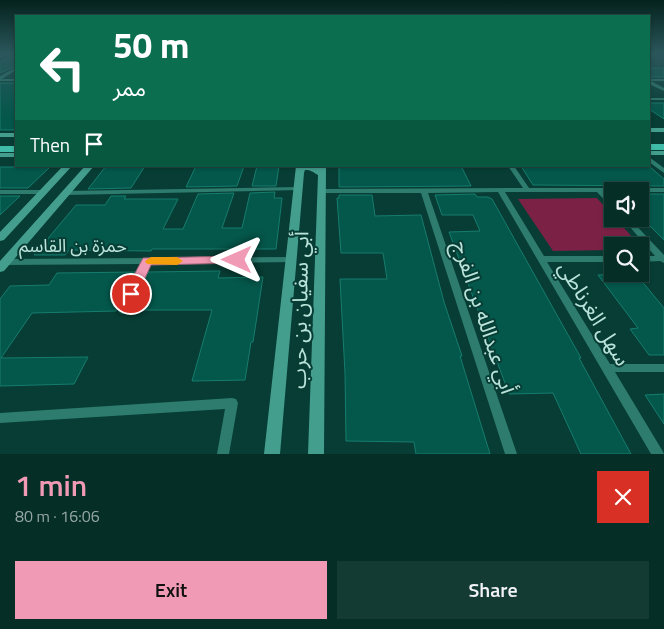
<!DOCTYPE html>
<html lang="en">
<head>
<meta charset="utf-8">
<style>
	:root { --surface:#052e27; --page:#133a33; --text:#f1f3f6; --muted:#97a8a7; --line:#264a44; --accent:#f09ab5 }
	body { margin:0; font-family:"Titillium Web","Noto Sans Arabic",sans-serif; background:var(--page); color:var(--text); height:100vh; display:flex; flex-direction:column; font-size:19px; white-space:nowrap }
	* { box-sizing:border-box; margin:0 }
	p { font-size:16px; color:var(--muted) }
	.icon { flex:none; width:28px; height:28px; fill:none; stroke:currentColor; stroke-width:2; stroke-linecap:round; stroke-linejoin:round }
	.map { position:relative; height:454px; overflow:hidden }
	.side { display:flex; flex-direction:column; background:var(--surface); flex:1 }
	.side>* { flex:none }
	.guide { position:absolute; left:15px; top:15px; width:635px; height:152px; border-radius:0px; box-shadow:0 1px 4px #0004,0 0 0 1px var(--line); background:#0b6e4f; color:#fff; overflow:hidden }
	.fabs { position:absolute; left:604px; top:182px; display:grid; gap:10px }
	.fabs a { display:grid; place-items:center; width:45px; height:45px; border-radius:0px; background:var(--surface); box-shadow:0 1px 4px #0004,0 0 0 1px var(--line); font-size:25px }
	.pin { position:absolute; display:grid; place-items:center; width:42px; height:42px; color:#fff; margin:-21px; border:2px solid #fff; border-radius:50%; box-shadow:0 1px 5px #0007 }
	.me { position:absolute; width:55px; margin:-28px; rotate:270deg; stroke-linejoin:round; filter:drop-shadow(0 0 4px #0008) }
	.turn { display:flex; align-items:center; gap:18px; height:105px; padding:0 15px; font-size:22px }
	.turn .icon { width:65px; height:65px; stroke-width:2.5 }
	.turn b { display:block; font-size:35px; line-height:42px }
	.then { display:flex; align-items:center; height:48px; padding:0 15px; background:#0003; gap:10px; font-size:19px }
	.round { display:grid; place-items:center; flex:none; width:52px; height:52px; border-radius:0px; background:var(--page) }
	.head { display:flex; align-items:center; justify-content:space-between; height:85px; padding:0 15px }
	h1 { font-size:30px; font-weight:600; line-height:38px; color:var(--accent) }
	.primary-button { display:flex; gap:10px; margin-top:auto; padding:10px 15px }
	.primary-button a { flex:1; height:58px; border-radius:0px; background:var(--accent); color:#111; font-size:20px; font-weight:600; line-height:58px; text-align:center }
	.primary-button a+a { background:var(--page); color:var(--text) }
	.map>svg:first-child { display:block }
	.green { fill:#7b2146 }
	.building { fill:#04574b; stroke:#167d6e }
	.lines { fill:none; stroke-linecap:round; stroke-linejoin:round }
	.street { fill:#2d7c6e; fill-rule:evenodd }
	.secondary { fill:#439e8e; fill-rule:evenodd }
	.primary { fill:#3fbba7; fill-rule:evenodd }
	.route { fill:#f09ab5; stroke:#9c6476 }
	.slow { fill:#f59e0b }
	.labels { text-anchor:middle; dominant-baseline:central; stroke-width:4; stroke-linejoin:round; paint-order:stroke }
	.street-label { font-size:18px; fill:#bae4db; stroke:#073d34 }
	.near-street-label { font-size:21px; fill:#bae4db; stroke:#073d34 }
</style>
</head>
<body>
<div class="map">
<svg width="664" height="454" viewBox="0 0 664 454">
	<rect width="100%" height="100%" fill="#073d34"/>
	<path class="green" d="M597,198L612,215V219H616L643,249H640V246H612V250L553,251L518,199Z"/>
	<path class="building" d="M16,54V66L0,73V62Z
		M649,68H664V77H649Z
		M0,83H16V130H0Z
		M649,103H664V119L649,109Z
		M106,166H145L131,188L88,189Z
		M196,166H244L237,186L186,187Z
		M257,166H279L276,186H252Z
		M339,166H461L471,186L339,187Z
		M521,166H649L664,179V186L533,185Z
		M0,167H50L28,188H0Z
		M275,192L274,198H282L276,249H152L151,251L69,250L65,255H34L76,205H105L111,196H126L124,199H178L163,229H183L198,194L234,193L222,228H242L250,193Z
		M475,194L477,197H488L492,199L581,358H579L631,454H581L553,393L509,394L449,232L480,231L473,215H442L435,195Z
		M640,194H664V240L640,216Z
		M339,195H372L375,216L421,215L444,302L462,356H460L490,454H416L414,442L346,441L345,373L340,279H387L383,253H341L337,198H339Z
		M0,196H20L0,215Z
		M220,271L218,278L263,277L253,342H251L245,380L192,381L212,310H130L148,272Z
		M136,272L116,311L32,313L1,358L88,357L74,384L0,386V299L10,286L49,285L57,273Z
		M636,274L664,308V355H649L630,329L638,328L598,275Z
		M664,394V424L645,395Z"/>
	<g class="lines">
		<path class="street" d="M4,54H8L0,58V56Z
			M15,68H16V70L2,79H16V81H0V76Z
			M649,79H664V81H651L664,88V91L649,84Z
			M649,98H664V100H649Z
			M649,157L664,168V173L649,162Z
			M508,166H514L529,188H664V192H605L612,201V207L610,206L597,192H505L544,256H612V262H547L610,364H664V372H615L662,450L664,454H651L498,192L428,193L517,454H505L421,193H321L318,191L321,189L523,188Z
			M298,187L300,188L301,189L300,190L66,195L63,193L66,191Z
			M0,190H44L47,192L44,194H0Z
			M623,219H630L664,255V263L660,261L640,262V256H655Z
			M291,257L295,260L294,262L150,264L128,311L126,313L123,314L120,313L118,311L142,264L5,265L1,262L5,259Z
			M232,398L236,399L238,403L229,454H217L225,409L0,423V413Z"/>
		<path class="secondary" d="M649,128H664V132H649Z
			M0,133H16V137H0Z
			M649,151H664V155H649Z
			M0,153H16V157H0Z
			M63,166H72L4,240L0,241V232Z
			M85,166H94L4,271L0,272V261Z
			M296,166H326L324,454H308L318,175C313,172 311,170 305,170L304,173L280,454H264Z"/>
		<path class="primary" d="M649,144H664V150H649Z
			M0,146H16V152H0Z"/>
	</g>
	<linearGradient id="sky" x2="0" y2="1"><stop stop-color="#04221d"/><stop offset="0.46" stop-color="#2b575c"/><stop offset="1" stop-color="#2b575c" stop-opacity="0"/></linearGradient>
	<rect width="664" height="117" fill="url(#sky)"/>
	<path class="route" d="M237,256L242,257L243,260L242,263L151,265L136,298H126L124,294L143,258Z"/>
	<path class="slow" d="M151,257H177L183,261L177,265L147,264L145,261Z"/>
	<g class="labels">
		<g class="street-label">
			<text x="73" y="245">حمزة بن القاسم</text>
		</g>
		<g class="near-street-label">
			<text transform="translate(299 310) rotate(-89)">أبي سفيان بن حرب</text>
			<text transform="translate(595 313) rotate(59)">سهل الغرناطي</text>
			<text transform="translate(485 317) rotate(72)">أبي عبدالله بن الفرج</text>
		</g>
	</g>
</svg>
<div class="fabs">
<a><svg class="icon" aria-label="sound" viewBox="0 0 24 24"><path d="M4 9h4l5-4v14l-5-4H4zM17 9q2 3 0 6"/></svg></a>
<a><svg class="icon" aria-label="search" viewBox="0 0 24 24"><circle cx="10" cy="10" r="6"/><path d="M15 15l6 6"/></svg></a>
</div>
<div class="pin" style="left:131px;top:294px;background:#d93025"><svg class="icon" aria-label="arrive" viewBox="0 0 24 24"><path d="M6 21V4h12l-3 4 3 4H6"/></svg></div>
<svg class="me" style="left:237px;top:260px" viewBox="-20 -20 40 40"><path d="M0-17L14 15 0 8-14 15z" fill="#f09ab5" stroke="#fff" stroke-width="4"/></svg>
<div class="guide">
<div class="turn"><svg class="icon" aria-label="left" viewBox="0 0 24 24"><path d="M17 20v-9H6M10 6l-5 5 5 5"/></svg><div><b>50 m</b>ممر</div></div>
<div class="then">Then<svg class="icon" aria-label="arrive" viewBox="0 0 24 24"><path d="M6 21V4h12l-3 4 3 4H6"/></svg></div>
</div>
</div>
<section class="side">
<div class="head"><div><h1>1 min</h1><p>80 m · 16:06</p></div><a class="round" style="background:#d93025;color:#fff"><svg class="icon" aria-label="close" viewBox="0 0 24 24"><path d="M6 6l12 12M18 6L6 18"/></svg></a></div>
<div class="primary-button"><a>Exit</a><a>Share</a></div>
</section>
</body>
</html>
